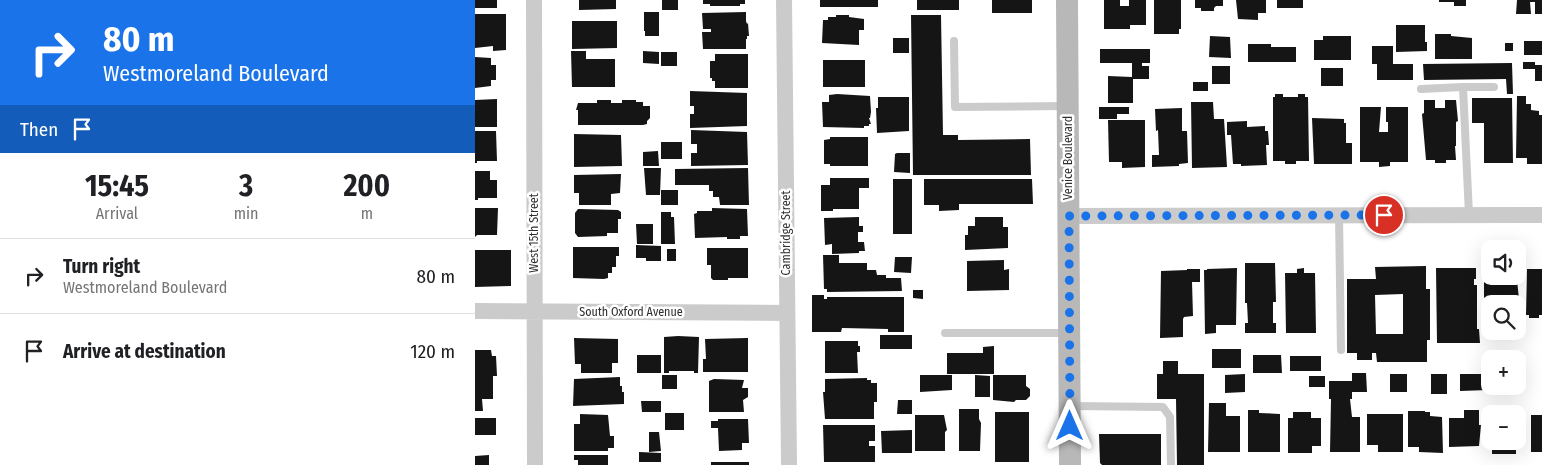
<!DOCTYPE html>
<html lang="en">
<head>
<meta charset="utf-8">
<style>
	:root { --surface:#fff; --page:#f2f2f2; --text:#202124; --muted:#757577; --line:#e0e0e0 }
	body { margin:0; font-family:"Fira Sans Condensed",sans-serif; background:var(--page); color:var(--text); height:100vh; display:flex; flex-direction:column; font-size:19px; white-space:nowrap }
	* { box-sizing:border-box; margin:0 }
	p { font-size:16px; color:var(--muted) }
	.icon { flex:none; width:28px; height:28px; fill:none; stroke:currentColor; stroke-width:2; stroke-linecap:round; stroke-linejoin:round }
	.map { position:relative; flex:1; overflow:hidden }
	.details { display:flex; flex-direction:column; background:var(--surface); width:475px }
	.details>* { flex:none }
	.top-card { background:#1a73e8; color:#fff; overflow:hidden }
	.buttons { position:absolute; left:1006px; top:240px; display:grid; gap:10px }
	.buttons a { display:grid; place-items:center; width:45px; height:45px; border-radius:10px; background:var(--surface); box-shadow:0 5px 20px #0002; font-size:25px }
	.pin { position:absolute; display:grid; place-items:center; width:42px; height:42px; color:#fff; margin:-21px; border:2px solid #fff; border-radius:50%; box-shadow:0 1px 5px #0007 }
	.me { position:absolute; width:55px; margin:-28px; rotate:0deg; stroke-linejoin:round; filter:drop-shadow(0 0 4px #0008) }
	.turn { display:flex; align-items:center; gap:18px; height:105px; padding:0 20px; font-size:22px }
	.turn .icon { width:65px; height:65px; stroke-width:2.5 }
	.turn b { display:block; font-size:35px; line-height:42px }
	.then { display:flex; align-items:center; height:48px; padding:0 20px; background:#0003; gap:10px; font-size:19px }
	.eta { display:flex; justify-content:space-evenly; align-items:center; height:85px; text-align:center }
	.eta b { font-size:30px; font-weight:700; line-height:35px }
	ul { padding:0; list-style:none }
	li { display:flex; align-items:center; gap:15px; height:75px; padding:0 20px; border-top:1px solid var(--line) }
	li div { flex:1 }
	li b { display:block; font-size:19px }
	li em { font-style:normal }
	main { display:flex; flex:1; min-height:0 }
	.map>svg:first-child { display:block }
	.building { fill:#151515; fill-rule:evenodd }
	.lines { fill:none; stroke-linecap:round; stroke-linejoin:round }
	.service { stroke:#cbcbcb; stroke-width:8 }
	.minor { stroke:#cbcbcb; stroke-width:16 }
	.secondary { stroke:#b8b8b8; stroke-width:22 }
	.route { stroke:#1a73e8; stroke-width:9; stroke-dasharray:0 16.2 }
	.labels { text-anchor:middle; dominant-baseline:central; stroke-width:5; stroke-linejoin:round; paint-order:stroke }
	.street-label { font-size:12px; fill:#2e2e2e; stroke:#fff }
</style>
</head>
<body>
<main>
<section class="details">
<div class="top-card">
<div class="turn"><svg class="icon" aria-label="right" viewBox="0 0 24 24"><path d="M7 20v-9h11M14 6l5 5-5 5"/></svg><div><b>80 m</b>Westmoreland Boulevard</div></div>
<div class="then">Then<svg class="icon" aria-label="arrive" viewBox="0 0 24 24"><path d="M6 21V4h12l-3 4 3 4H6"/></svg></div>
</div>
<div class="eta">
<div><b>15:45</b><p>Arrival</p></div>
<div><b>3</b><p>min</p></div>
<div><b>200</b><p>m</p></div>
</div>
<ul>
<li><svg class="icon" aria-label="right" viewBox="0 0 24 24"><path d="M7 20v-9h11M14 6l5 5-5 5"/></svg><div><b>Turn right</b><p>Westmoreland Boulevard</p></div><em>80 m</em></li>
<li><svg class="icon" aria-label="arrive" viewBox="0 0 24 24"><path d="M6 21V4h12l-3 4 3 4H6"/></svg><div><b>Arrive at destination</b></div><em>120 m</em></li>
</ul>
</section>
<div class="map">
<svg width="1067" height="465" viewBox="0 0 1067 465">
	<rect width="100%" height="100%" fill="#fff"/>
	<path class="building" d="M0,0H22V8H0Z
		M104,0H141V9L104,10Z
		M187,0H203V10H187Z
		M228,0H270V4H265V6H235V4H228Z
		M345,0H403V7H345Z
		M442,0H484V10H442Z
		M517,0H557V13H517Z
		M629,0H645V6H654V0H671V25H655V29H629Z
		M679,0H706V29H704V34H679Z
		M720,0H748V6H741L739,8V11H726V8H720Z
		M761,0H791V13H783V20L763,19Z
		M802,0H828V8H802Z
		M964,0H991V6H979V2H964Z
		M1042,0H1067V14H1060V2H1055L1056,14H1041Z
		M169,12H184V36H170V31H169Z
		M271,12V21L272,24L273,23L274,36H272V39H271V49H228L227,32H236V29H228L227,13Z
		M0,14H31V50L18,51V46L0,48Z
		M361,15H374V17L389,19V30H384V45L347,43L348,20H353V17H361Z
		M436,15H466L468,135H483V140L555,139L556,175H438Z
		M97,21H142V48L97,49Z
		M921,25H950V42H952V51L921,52Z
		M960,34H976V36L997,38V59H960Z
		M735,36L755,37L756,58L734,57Z
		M848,36H876V60H839V40H848Z
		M418,38H434V53H418Z
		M1049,41H1067V55H1049Z
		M1030,43H1038V51H1030Z
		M773,44H796V47H821V62H773Z
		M897,46H918V64H938V80H902V64H897Z
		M625,49H675V63H667V66H674V79H658V103H633V76L657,77V63H625Z
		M96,51H111V59H140V87H97Z
		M168,51L184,52V64L168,63Z
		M186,52H202V66H186Z
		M240,54H273V88H240V81H237V78H235V61H240Z
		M0,57L16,58V65H21V80H16V86L0,88Z
		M348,60H390V87H348Z
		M1048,62H1060V65H1067V81H1060V69H1048Z
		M1037,63L1038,94H1032L1031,79L949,80L948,64Z
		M737,66H755V84H737Z
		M846,68H868V86H846Z
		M718,82H733V91H718Z
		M215,91L272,93V126L215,128V114H219V106H215Z
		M362,94L395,96L396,112L395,118H394L396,124H394V126H389V128L348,127L347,102H354V95Z
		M800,94H808V97H823V94H830V97H833L834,161H821V164H810V161H798V97H800Z
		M1042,96H1051V104H1056V110L1064,111V115H1067V164H1052V158H1041Z
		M403,97H434V131L402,133L401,108H403Z
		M997,98H1037L1038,163H1009V123H997Z
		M22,99V127H0V100Z
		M122,100H136V103H147V100H161V102H168V106H175V118L172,121V124L168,125H103V110H101L103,103H122Z
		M949,100H960V108H970V100H981L983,121L981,122V146H980L981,160H971V163H960V160H951L947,114L949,113Z
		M716,102H738L739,119H749L752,167L717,168Z
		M624,107H654V114H642V119H624Z
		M885,107H906L904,132H913V122H911V107H933V162H915V166L904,167V162H885Z
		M707,108V131H712L713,163L704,164V166L677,167V155H684L683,130L681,131L680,109Z
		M837,118L869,119V123H871V143H877V164H839Z
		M633,120H670V167L647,168V162H634Z
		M772,121V127L790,126V131H793L794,145H791L792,165L766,166V164H758L756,135H752V122Z
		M216,130L272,132L273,165L216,166V153H222V144H216Z
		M0,131H21L22,161H2V163H0Z
		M99,134L146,135L147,166L99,167Z
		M355,137H393V166H355V164H349V140L355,139Z
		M186,142H207V159H186Z
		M183,151L184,166H168V152Z
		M422,153H435V173L419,172L420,154Z
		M169,168H186L185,195H171Z
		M273,168L274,205H245L244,197H238V191H234V185H200V169Z
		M0,171H15V180H22V198H3V200H0Z
		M146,174L145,193L136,194V205H104V193H99V175Z
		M355,178H394V188H384V209H358V211H346V185H355Z
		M418,179H437V234H418Z
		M449,179H557L558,204H484V210L464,211V205H449Z
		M186,190H203V205H186Z
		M0,208H23L22,235H2L0,237Z
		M237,208L272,209L273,236H265V239H252V237L220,238L219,214L222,213V211H237Z
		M103,209L143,210L146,212V219H143V233H132V236L103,237L100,233V213Z
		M186,212H196V217H199L200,244H186Z
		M384,217V226H388V232H383V242H389L390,251H384V253L357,254V244L350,245L349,218Z
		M500,217H528V227H533V248L490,250V235H493V226H500Z
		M161,224H178V244H162Z
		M161,245L186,246V261H171V258H161Z
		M98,247H144V256H141V267H137V273H133V278L129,279L98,278Z
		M232,248H273V278H253V280H238L236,278V265H232Z
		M192,249H201V261H192Z
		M0,250H36V286L0,287Z
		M348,255H364V263H392V270H401L402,275H411V278H426L427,291L352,292V289H349Z
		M420,257H437L436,273L419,272Z
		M529,260V270L534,269V290L492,291V261Z
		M770,263H800L801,302H798V323H801V333H770V323H773L772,303H770Z
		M951,266V289H955V340H952V362H902L901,353H897V360H882V353H872V279H901L900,267ZM928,294V334H901L900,295Z
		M762,268L761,325H741V333L730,334L729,270H732V269Z
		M829,268V273H840L841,333H811L810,273H822V269Z
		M961,268H1001V279H999V285H1002V329H1004L1005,343H962Z
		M712,269H725V282H717L718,316L709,317L708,319V337L685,338L686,271L712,270Z
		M1009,269H1015V276H1042V269H1049V280H1042L1044,299L1043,304H1015V319H1013V315H1011V309H1009Z
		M1052,269H1067V315H1064V318H1054V315H1051Z
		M438,290H448V299L438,298Z
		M337,295H349V299H352V297H429V332H413V329L367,328L366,332H337Z
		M405,335H437V349H405Z
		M203,336L224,337L223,373H219V371H194V373H189V337Z
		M99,338L143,339V363H137V373H106V364H100Z
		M273,338V372H228V359H231L230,339Z
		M350,341H383V346H385V352H382L383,373H350Z
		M519,346V374H472V353H508V347Z
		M737,349H766V368H737Z
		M0,350H16L17,356H21L22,376H18V399H7L8,411H0Z
		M162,355H186V373H162Z
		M778,355H806L807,373H778Z
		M815,356H846V371H815Z
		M1030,356L1050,357V372H1042V359H1030Z
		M688,361H703V374H729V465H702L701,399H682V374H688Z
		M877,373H891L892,392H877V399H875L877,417H885V452H855L856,399H854V381H877Z
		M770,374V392L750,393V375Z
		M915,374H932V392H915Z
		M956,374H972V394H956Z
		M985,374H1013V390L985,391Z
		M187,375H202V389H187Z
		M445,375H477V390L445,392Z
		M500,375L515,376V397H500Z
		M518,375H551V386L555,389V396L551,400H541L539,402L518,400Z
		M834,376H850V387H834Z
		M145,377V386H147V392H149V404L98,406L99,379Z
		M392,378V380H396V383H402V402H399V419H350L348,392H350V379Z
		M239,379L269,380L267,388H273V397L268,400L269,412H234V381Z
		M423,400H437V414H422Z
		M166,401H186V412H167Z
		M734,403H751V416H765V452H733Z
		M484,409H504V419L506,423L505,451H484Z
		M773,410H784V413L805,414V452H773Z
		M989,410H1004V425H1006L1004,446L974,447V418H989Z
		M933,411H950V412H955V416L967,417L968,453L944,452V447H933Z
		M1029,411H1046V444H1041V454H1017V441H1042V414H1029Z
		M520,412H554V462H520Z
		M818,412H836V418H846V446H837V453H813V418H818Z
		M190,413H209V430H190Z
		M105,414L133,415L135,436H139V448H133V451H99V424H105Z
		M892,414H928V452H903V445H892Z
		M440,415H469L472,430L470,432V451H440Z
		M1056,415H1067V452H1056Z
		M0,418H21V435H0Z
		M243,419H273L274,443H267V450L244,451L243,428H236V421H243Z
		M348,425H400V441H394V446H400V462H349Z
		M437,430V453H407L406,431Z
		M174,432H184L186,451L174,452Z
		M624,434H686V465H627L625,463Z
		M164,452L186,453V462H164Z
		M14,455V465H0V456Z
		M99,455H133V465H103V460H99Z
		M236,462H274V465H236Z"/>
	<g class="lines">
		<path class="service" d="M479,41L480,107L591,106
			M988,87H1019
			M946,89L988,87L994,215
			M864,215L866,350
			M470,333H592
			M598,406L688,407L695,417L696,465"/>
		<path class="minor" d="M59,0L60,465
			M309,0L314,465
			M594,216L1067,215
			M0,311L312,313"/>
		<path class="secondary" d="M592,0L595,465"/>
	</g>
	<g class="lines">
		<path class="route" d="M595,426L594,216L909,215"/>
	</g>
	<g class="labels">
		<g class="street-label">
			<text transform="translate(593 158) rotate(-90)">Venice Boulevard</text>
			<text transform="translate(59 233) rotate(-90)">West 15th Street</text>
			<text transform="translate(311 233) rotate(-90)">Cambridge Street</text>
			<text x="156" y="312">South Oxford Avenue</text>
		</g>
	</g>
</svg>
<div class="buttons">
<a><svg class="icon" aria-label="sound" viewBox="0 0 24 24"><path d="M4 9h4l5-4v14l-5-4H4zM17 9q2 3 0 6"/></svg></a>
<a><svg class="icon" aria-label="search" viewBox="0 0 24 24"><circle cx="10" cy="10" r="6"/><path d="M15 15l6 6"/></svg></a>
<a>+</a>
<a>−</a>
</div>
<div class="pin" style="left:909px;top:215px;background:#d93025"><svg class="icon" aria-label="arrive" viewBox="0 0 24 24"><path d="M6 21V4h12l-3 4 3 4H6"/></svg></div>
<svg class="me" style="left:595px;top:426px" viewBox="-20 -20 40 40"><path d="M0-17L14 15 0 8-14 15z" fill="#1a73e8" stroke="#fff" stroke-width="4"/></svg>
</div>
</main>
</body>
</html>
